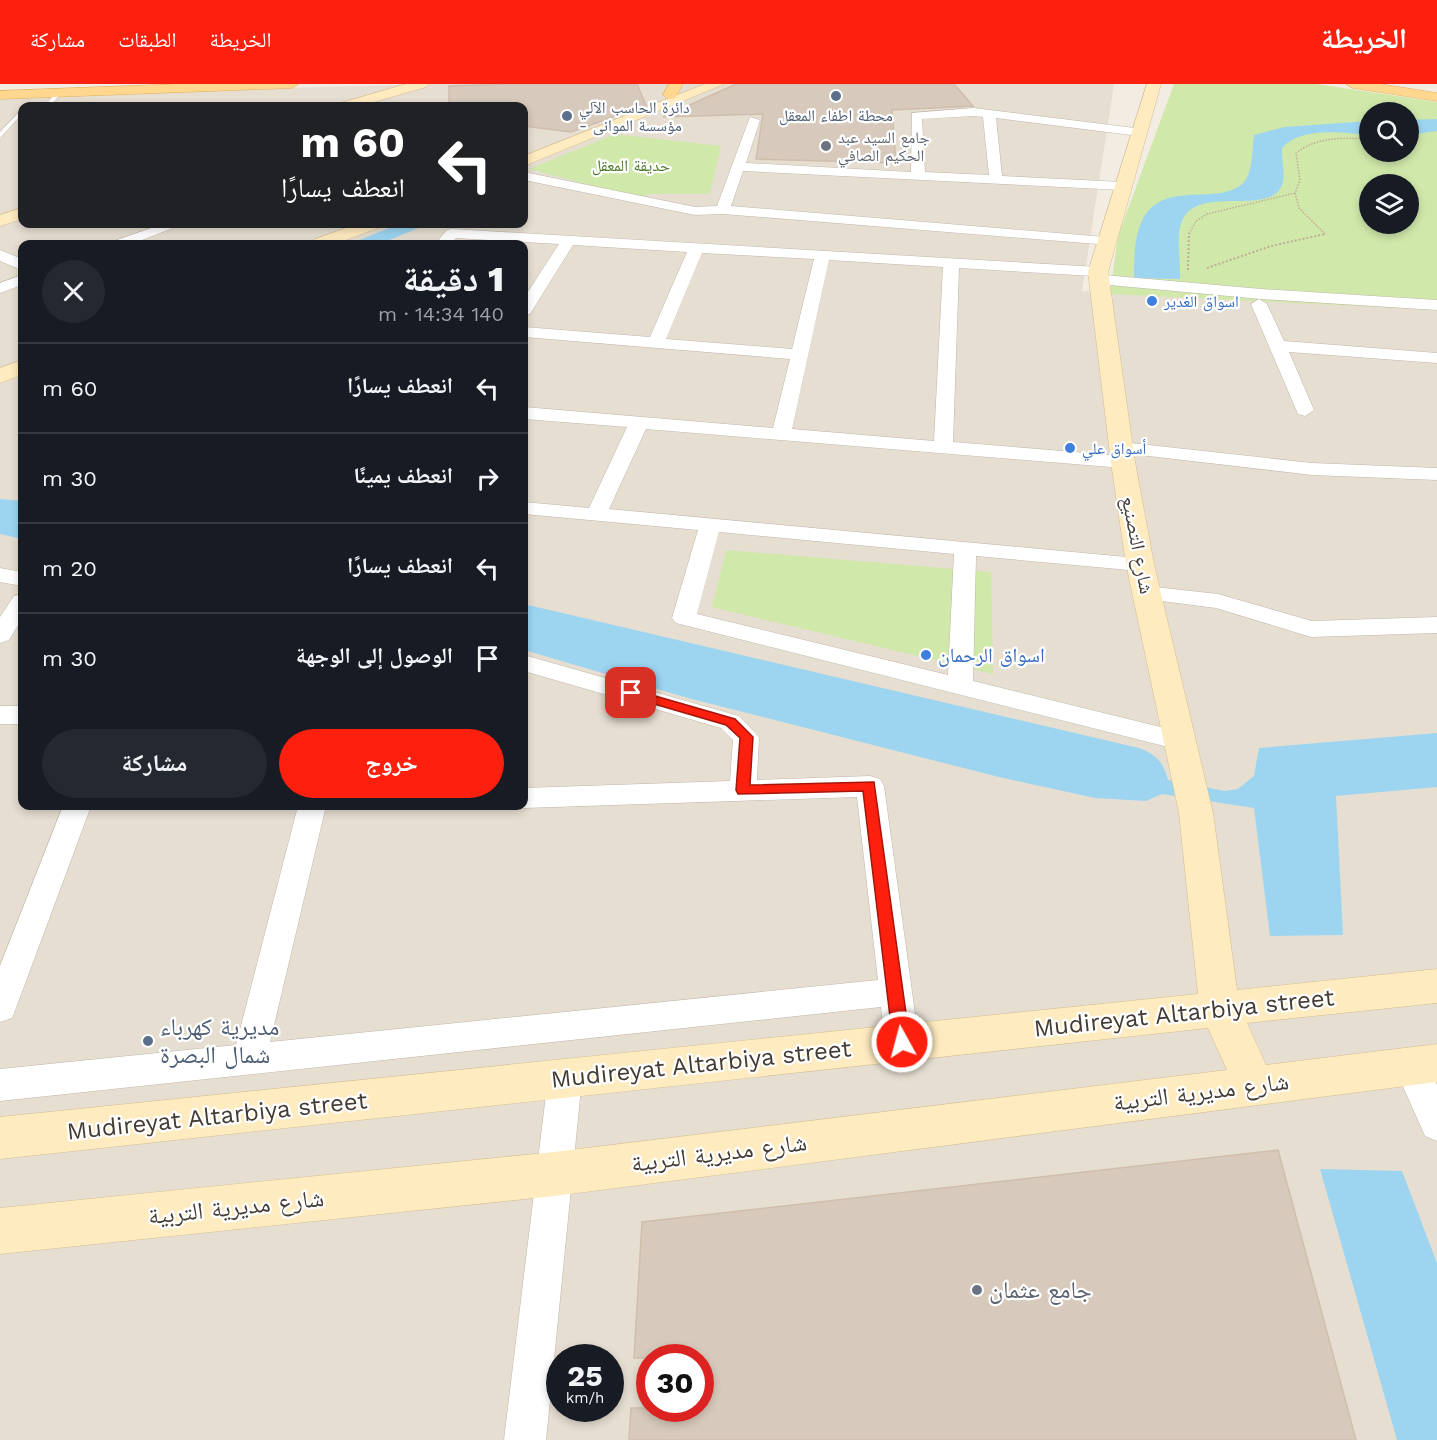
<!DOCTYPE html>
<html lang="ar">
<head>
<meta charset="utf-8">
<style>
	:root { --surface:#171b24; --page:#242831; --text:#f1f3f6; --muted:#9ea1a6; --line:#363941; --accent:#fe200f }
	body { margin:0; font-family:"Work Sans","Noto Naskh Arabic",sans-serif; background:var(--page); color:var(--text); direction:rtl; height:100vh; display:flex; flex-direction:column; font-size:22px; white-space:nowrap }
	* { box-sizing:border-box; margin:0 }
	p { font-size:20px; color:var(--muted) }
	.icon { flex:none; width:33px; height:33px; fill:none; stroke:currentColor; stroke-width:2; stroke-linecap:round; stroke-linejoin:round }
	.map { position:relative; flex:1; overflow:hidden; direction:ltr }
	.side { position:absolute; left:18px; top:156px; width:510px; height:570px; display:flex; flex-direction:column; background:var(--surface); border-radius:12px; box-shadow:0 3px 9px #0003; direction:rtl }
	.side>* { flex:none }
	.banner { position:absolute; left:18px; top:18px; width:510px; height:126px; border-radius:12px; box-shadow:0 3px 9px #0003; direction:rtl; background:#202124; color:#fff; overflow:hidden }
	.controls { position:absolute; left:1359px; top:18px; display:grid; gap:12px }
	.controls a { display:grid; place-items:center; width:60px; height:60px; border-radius:50%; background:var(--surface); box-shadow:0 3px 9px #0003; font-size:30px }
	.speed { position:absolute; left:546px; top:1260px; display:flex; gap:12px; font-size:30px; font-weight:700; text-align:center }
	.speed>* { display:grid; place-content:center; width:78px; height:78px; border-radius:50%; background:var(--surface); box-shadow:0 3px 9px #0003; line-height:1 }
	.speed small { font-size:15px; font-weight:400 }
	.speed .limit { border:9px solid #d22; background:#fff; color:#111 }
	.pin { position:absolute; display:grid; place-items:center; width:51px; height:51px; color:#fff; margin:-26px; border-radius:12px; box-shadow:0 3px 9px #0006 }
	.me { position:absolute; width:66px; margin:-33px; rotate:353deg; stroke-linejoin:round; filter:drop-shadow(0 0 4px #0008) }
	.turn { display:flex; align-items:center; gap:21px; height:126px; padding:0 24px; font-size:27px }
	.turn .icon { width:78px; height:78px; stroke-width:2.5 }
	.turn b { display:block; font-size:42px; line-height:51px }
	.round { display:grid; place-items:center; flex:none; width:63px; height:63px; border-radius:32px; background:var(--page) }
	.headline { display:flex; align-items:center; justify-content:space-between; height:102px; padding:0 24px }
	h1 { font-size:36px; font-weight:800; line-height:45px }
	.cta { display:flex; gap:12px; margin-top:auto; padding:12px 24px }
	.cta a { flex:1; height:69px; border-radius:36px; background:var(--accent); color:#fff; font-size:24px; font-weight:800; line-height:69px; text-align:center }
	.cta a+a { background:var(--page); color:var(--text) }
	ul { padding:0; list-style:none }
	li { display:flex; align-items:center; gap:18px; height:90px; padding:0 24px; border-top:2px solid var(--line) }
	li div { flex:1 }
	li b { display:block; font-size:22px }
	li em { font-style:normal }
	header { display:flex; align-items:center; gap:36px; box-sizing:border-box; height:84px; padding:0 30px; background:var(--accent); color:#fff }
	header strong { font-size:28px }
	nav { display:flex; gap:33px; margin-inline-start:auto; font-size:21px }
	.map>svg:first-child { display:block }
	.residential { fill:#e6ded1; fill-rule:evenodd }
	.green { fill:#d1e8ab; fill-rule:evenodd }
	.water { fill:#9dd5f1 }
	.building { fill:#d7cabc; stroke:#cfbeac; stroke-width:1.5 }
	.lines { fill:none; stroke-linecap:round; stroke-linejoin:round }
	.lane-casing { stroke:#c0b6a9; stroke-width:1 }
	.street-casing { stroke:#c0b6a9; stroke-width:1 }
	.secondary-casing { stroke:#d3bd92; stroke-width:1 }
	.primary-casing { stroke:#e5b25e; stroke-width:1 }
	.path-far1 { stroke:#bfae97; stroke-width:1.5; stroke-dasharray:1.5 1.5; stroke-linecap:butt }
	.path { stroke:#bfae97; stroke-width:2; stroke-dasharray:2 2; stroke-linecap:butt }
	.lane { fill:#fff; fill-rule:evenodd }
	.street { fill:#fff; fill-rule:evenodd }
	.secondary { fill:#ffebc0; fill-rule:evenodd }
	.primary { fill:#ffd78f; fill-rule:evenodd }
	.route { fill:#fe200f; stroke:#a5150a; stroke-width:1.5 }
	.service-dot { fill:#5c6f8a; stroke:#fff; stroke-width:2 }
	.worship-dot { fill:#6b7280; stroke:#fff; stroke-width:2 }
	.shop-dot { fill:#3f7fe0; stroke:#fff; stroke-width:2 }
	.labels { text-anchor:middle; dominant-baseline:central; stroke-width:4.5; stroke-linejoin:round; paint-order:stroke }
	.far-service-label { font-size:16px; fill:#4e5e75; stroke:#fff; text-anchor:start }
	.far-worship-label { font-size:16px; fill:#5b616d; stroke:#fff; text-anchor:start }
	.far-park-label { font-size:16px; fill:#4b7626; stroke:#fff }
	.far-shop-label { font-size:16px; fill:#366cbe; stroke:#fff; text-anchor:start }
	.street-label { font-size:20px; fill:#443c33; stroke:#fff }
	.shop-label { font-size:20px; fill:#366cbe; stroke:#fff; text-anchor:start }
	.near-street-label { font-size:24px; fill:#443c33; stroke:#fff }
	.near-service-label { font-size:24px; fill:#4e5e75; stroke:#fff; text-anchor:start }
	.near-worship-label { font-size:24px; fill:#5b616d; stroke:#fff; text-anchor:start }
</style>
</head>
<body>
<header>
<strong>الخريطة</strong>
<nav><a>الخريطة</a><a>الطبقات</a><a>مشاركة</a></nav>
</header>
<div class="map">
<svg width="1437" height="1356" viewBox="0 0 1437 1356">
	<rect width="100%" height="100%" fill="#f2ece3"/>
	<path class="residential" d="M434,0H1114L1082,207L1437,220V1356H0V12ZM22,22H524V140H22ZM22,160H524V722H22ZM560,1274H610V1324H560ZM650,1274H700V1324H650Z"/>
	<path class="green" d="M1174,0H1316L1437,18V226L1110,210L1118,152ZM1370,28H1408V68H1370ZM1370,100H1408V140H1370Z
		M615,50L721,62L710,110H648L640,114L529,85Z
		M726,466L991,488L993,590L712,523Z"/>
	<path class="water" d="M1437,35V47L1409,51V36Z
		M1369,37V51C1342,49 1302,42 1282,64C1281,75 1286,91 1282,101C1270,134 1194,98 1181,140C1176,154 1181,179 1180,195L1134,194C1134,158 1135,117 1179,112C1193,110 1207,111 1221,109C1229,107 1240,104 1245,97C1253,86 1252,65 1254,51L1285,43Z
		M399,140H428L380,160H350Z
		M0,415L22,417V455L0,450Z
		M524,520L1139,664C1157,671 1163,678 1168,696L1225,707L1238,705L1254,692L1259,664L1437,649V703L1336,712L1343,851L1270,852L1254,724L1162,710L1146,717L1095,714L999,693L688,614L524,566Z
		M1320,1085L1402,1087L1437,1179V1356H1397Z"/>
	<path class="building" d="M505,0H637L646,21L571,48L524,42V22H449V2Z
		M736,0H954L973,22L892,26L896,79L756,75L763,30L663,33Z
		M1278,1066L1356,1356H629L631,1324H700V1274H634L642,1138Z"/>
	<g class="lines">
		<g class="lane-casing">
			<path id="lane" d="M57,7L62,8L52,20L35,22L48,18Z
				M22,25V30L0,54V48Z"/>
		</g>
		<g class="street-casing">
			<path id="street" d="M974,24L1143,45V51L1139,52L996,34L1002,92L1122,98L1129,102L1122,106L743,87L731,122L1105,153L1113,158L1110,161L723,130L695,131L524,96V88L695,123L717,122L750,33L760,36L746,79L911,88L912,29ZM974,32L983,33L989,91L925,88L922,35Z
				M163,140H183L132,160H111L114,157Z
				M452,145L1098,183L1104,185V191L1261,205L1437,216V226L1261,215L1099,200L1093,198V192L959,184L953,358L1123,372L1130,374L1133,378L1130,382L1123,384L646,345L609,425L1148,475L1151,480L1148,485L1140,487L976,472L973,597L1189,650L1193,657L1189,664L1180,666L676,539L672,534L698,446L524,430V418L589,424L627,343L524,335V323L773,344L790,275L524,253V243L650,253L687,168L573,161L530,230L524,231V214L559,160L456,154L450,160H435L447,146ZM702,169L814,175L792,265L666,255ZM829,176L943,183L934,357L792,345ZM719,448L954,470L948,591L697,530Z
				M0,166L22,175V186L0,177Z
				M22,191V201L0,209V199Z
				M1259,215L1267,220L1284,257L1437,269V279L1289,268L1314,326L1305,332L1298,330L1251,220Z
				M1121,358L1312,379L1437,384V396L1312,391L1114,368L1111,364L1114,360Z
				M0,484L22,488V502L0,498Z
				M1146,502L1218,510L1312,537L1437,533V549L1311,553L1216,524L1138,514L1134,509L1138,504Z
				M22,510V535L9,556L0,559V533L14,512Z
				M524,571L739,632L759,653L757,696L870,692L880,695L884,702L919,959L914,970L902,974L890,970L885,959L881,923L0,1017V985L236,961L298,722H326L270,958L878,896L857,713L524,724L515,722H524V704L730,697L733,656L721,644L524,587Z
				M0,622H22V640H0Z
				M63,722H91L16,924L12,934L0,938V882Z
				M1411,967L1423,971L1437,1001V1057L1425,1052L1394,982L1399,971Z
				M565,978L577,983L582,994L546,1356H504L548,994L553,983Z"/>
		</g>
		<g class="secondary-casing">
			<path id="secondary" d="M406,0H428L426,3L360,22H339L341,19Z
				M705,0H724L524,82V72Z
				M1147,0H1161L1108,188L1135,378L1154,480L1213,729L1237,906L1437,885V919L1247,939L1266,981L1437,960V998L554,1112L0,1170V1124L554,1068L1227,986L1208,944L0,1075V1033L1198,910L1179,729L1126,480L1111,378L1088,188Z
				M22,124V135L0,142V131Z
				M357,140H381L378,144L335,160H311L313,156Z
				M22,276V291L0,299V284Z"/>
		</g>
		<g class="primary-casing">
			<path id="primary" d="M180,0H299L292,4L0,15V7Z
				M669,0H683L675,14L670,15L663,11Z
				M1346,0H1380L1437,9V17L1353,4Z"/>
		</g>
		<path class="path-far1" d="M1295,109L1299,124L1325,150
			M1189,150L1196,137L1207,130L1295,109L1300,96L1296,69C1318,52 1344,54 1370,55"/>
		<path class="path" d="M1207,184L1271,162L1325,150L1324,149
			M1188,186L1189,149"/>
		<use href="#lane" class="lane"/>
		<use href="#street" class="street"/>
		<use href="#secondary" class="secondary"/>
		<use href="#primary" class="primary"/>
	</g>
	<path class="route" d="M631,605L735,635L753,653L750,701L874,698L910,958L907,964L902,966L896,964L893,958L863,707L738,710L736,706L740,654L726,641L627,612L625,609Z"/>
	<g class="service-dot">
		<circle cx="836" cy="12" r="6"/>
		<circle cx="567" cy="32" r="6"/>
		<circle cx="148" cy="957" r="6"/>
	</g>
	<g class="worship-dot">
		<circle cx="826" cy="62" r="6"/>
		<circle cx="977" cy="1206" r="6"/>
	</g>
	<g class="shop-dot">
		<circle cx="1152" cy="217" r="6"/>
		<circle cx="1070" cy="364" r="6"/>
		<circle cx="926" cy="571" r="6"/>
	</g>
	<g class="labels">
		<g class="far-service-label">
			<text x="579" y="23">دائرة الحاسب الآلي<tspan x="579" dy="18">- مؤسسة الموانى</tspan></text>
			<text x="836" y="31" text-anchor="middle">محطة اطفاء المعقل</text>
		</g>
		<g class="far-worship-label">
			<text x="838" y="53">جامع السيد عبد<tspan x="838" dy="18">الحكيم الصافي</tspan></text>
		</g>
		<g class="far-park-label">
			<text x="631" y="81">حديقة المعقل</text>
		</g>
		<g class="far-shop-label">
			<text x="1164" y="217">اسواق الغدير</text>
			<text x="1082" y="364">أسواق علي</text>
		</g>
		<g class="street-label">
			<text transform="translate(1138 461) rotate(79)">شارع التصنيع</text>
		</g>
		<g class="shop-label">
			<text x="938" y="571">اسواق الرحمان</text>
		</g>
		<g class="near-street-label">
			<text transform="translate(1184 929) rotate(-6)">Mudireyat Altarbiya street</text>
			<text transform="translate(701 980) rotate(-6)">Mudireyat Altarbiya street</text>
			<text transform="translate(1201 1008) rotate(-7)">شارع مديرية التربية</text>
			<text transform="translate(217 1032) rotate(-6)">Mudireyat Altarbiya street</text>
			<text transform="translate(719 1069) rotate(-7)">شارع مديرية التربية</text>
			<text transform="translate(236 1123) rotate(-6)">شارع مديرية التربية</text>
		</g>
		<g class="near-service-label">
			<text x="160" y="943">مديرية كهرباء<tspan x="160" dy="28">شمال البصرة</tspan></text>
		</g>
		<g class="near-worship-label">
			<text x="989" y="1206">جامع عثمان</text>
		</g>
	</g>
</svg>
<div class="controls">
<a><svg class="icon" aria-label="search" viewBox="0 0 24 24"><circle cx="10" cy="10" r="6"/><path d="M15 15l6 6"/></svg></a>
<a><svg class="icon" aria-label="layers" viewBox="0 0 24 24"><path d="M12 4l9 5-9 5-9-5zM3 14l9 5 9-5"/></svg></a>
</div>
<div class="speed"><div>25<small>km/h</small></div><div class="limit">30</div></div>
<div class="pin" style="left:631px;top:609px;background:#d93025"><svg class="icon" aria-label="arrive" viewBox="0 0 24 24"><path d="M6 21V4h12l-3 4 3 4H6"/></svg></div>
<svg class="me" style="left:902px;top:958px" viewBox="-20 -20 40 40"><circle r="17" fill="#fe200f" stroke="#fff" stroke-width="3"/><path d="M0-11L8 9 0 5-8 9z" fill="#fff"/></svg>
<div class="banner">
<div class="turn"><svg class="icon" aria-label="left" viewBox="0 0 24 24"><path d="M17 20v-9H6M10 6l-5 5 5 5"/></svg><div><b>60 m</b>انعطف يسارًا</div></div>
</div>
<section class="side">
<div class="headline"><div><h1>1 دقيقة</h1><p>140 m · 14:34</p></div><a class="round"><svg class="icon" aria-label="close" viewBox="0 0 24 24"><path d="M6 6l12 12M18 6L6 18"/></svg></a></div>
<ul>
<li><svg class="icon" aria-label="left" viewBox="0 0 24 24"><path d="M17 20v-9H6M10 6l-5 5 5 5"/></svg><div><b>انعطف يسارًا</b></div><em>60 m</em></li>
<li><svg class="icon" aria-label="right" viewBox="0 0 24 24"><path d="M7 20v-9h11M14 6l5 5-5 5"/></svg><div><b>انعطف يمينًا</b></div><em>30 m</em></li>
<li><svg class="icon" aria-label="left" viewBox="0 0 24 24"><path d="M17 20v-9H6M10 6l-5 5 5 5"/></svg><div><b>انعطف يسارًا</b></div><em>20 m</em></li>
<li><svg class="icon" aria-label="arrive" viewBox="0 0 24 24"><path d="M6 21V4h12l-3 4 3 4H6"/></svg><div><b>الوصول إلى الوجهة</b></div><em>30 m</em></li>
</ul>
<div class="cta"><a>خروج</a><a>مشاركة</a></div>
</section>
</div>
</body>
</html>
